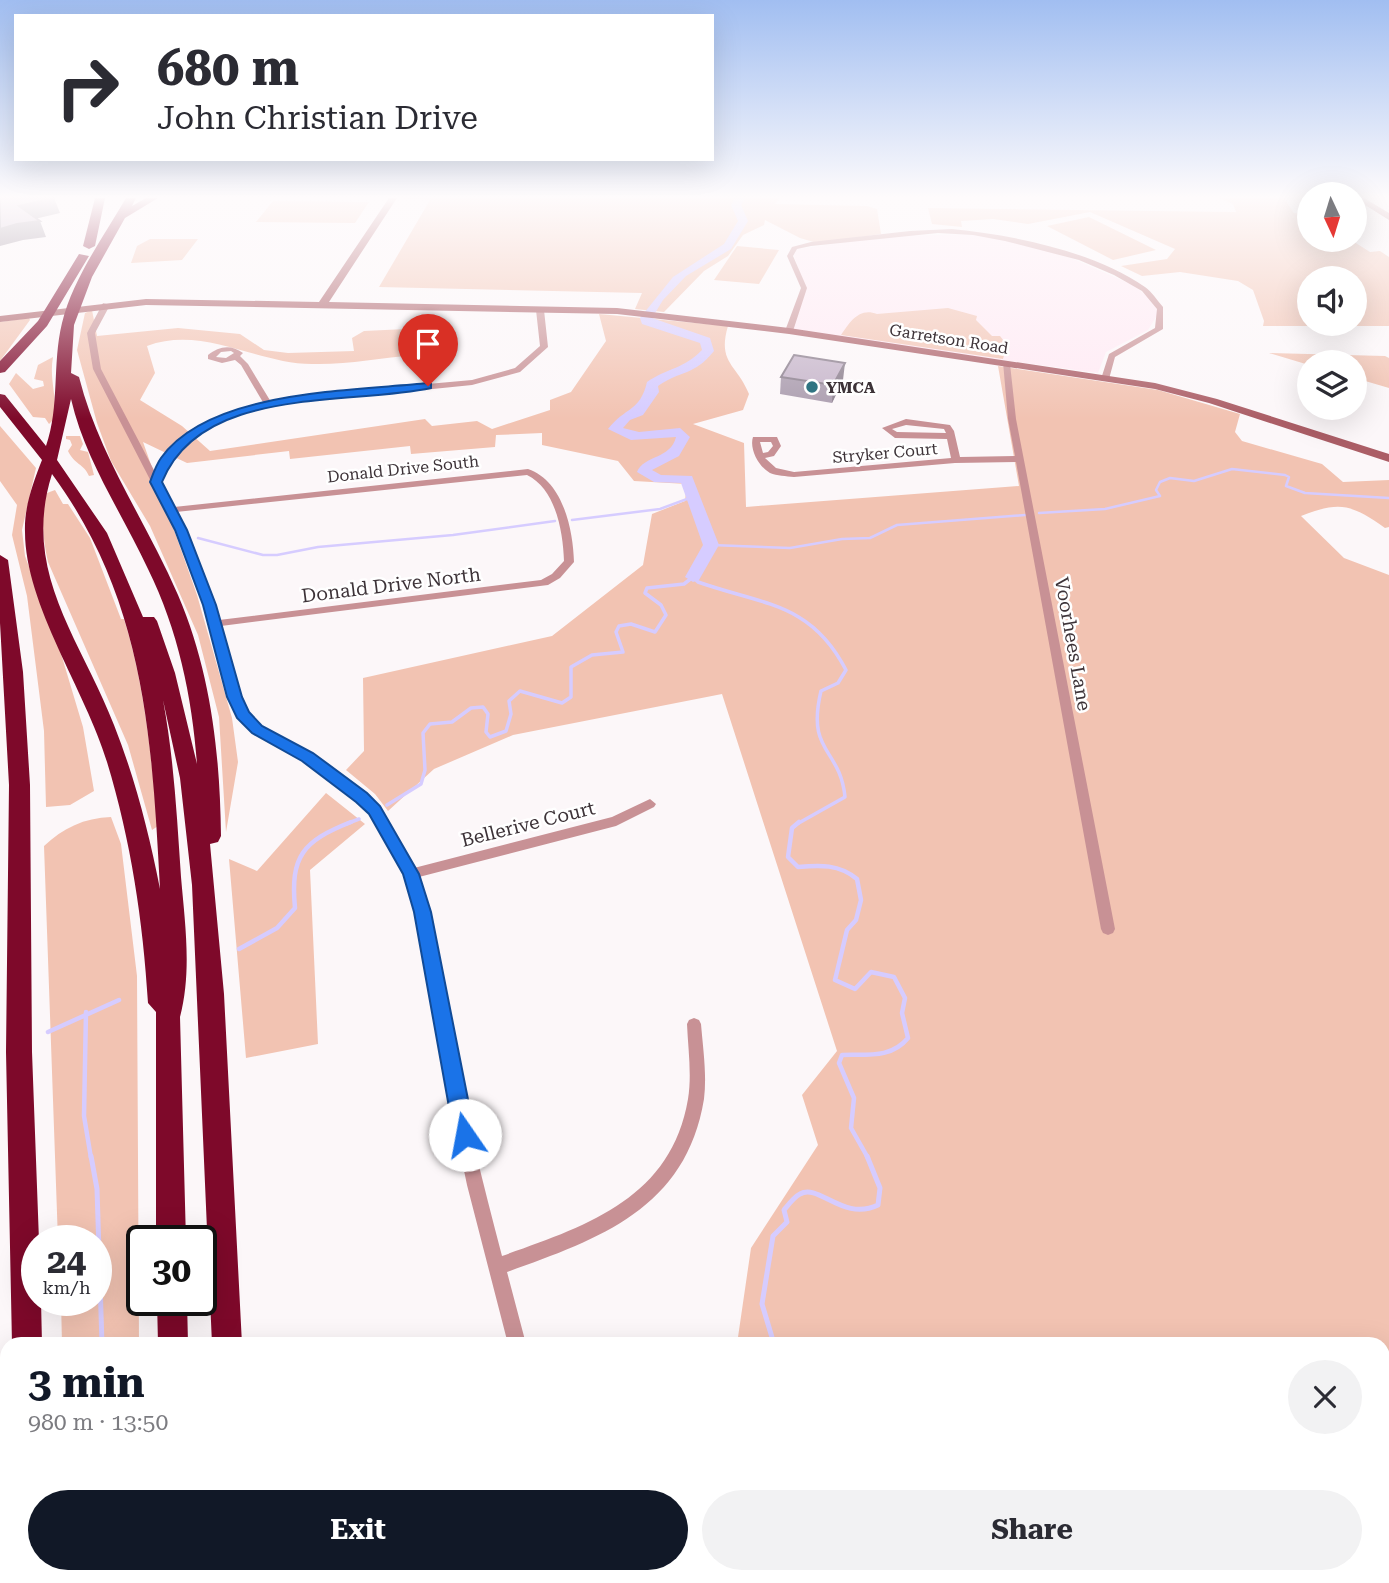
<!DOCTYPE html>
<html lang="en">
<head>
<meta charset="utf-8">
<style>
	:root { --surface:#fff; --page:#f2f2f3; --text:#2b2b33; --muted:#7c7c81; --accent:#111827 }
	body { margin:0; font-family:"Roboto Serif",serif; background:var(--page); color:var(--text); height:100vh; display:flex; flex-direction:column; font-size:26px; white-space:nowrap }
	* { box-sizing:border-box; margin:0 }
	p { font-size:23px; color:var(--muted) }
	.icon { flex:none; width:38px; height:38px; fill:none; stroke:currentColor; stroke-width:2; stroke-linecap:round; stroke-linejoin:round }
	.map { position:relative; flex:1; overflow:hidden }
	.details { position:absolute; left:0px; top:1337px; width:1390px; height:247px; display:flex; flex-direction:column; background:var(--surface); border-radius:21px 21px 0 0; box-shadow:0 7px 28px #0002 }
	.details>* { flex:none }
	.banner { position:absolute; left:14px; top:14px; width:700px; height:147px; border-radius:0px; box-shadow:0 7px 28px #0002; background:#fff; color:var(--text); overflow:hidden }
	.needle { width:46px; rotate:176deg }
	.controls { position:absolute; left:1297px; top:182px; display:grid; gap:14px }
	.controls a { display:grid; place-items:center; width:70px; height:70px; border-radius:50%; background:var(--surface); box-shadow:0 7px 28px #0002; font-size:35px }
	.speed { position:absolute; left:21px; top:1225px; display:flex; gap:14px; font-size:35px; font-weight:700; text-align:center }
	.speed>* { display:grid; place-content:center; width:91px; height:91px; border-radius:50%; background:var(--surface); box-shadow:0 7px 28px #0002; line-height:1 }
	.speed small { font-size:18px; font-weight:400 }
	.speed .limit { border:4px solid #111; border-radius:10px; background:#fff; color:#111 }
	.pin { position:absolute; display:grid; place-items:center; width:60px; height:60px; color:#fff; margin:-72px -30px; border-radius:50% 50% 50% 0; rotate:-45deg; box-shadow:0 0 7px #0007 }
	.pin .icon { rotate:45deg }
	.me { position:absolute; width:77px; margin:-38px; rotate:348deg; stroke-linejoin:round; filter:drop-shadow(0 0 5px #0008) }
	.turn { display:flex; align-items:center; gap:24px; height:147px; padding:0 28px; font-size:32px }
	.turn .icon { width:91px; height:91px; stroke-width:2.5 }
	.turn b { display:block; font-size:49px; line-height:60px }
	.round { display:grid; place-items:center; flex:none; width:74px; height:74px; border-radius:37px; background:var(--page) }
	.summary { display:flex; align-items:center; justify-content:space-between; height:119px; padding:0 28px }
	h1 { font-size:42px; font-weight:700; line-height:52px; color:var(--accent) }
	.action { display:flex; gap:14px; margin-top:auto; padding:14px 28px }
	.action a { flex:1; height:80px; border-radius:42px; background:var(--accent); color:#fff; font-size:28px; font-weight:700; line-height:80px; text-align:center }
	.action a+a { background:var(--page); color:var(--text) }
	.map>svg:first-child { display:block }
	.built { fill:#ffeaf4 }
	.green { fill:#f2c3b2; fill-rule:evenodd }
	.water { fill:#d6ccff }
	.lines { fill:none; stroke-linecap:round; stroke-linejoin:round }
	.stream-far3 { stroke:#d6ccff; stroke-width:2.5 }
	.stream-far2 { stroke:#d6ccff; stroke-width:3.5 }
	.stream-far1 { stroke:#d6ccff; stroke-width:4.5 }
	.stream { stroke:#d6ccff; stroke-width:5 }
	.river { fill:#d6ccff; fill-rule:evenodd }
	.street { fill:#c89195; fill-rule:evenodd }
	.secondary { fill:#ab5e66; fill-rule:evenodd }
	.highway { fill:#7e092a; fill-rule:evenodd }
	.wall { fill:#aa9cae }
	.shaded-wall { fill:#8b7f8d }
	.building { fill:#c6b5ca; stroke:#8b7f8d; stroke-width:2 }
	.route { fill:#1a73e8; stroke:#114b97; stroke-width:2 }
	.poi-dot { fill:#2f7482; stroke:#fff; stroke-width:2.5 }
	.labels { text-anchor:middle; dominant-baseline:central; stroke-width:5; stroke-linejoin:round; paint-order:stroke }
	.far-street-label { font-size:16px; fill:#3d3338; stroke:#fff }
	.far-poi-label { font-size:16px; font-weight:bold; fill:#3d3338; stroke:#fff; text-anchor:start }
	.street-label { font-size:19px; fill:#3d3338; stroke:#fff }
</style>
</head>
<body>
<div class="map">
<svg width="1389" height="1583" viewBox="0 0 1389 1583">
	<rect width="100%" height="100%" fill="#fcf7f9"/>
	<path class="built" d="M987,234L1071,258L1135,286L1161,309L1148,330L1106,352L1098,373L789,331L803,281L792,250L886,236Z"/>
	<path class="green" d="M402,198H780L775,204L867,206L877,209L881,234L817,243L800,238L765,220L764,225L743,235L728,256L704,271L664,312L635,309L642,293L379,287L430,200Z
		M1219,198H1284L1294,213L1309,215V240H1351L1370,252L1380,251L1389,257V326H1263L1264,321L1253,290L1238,281L1180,272L1142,276L1121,266L1167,259L1175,249L1090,212L1028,224L993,219L961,221L962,227L932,224L928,208L1236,212L1233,204ZM1309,278H1354V324H1309Z
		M273,201L369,202L355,223L256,222Z
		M1089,217L1156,250L1113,260L1047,226Z
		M150,239H198L182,260L131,263L137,246Z
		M737,246L779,250L759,284L714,280Z
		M948,308L977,316L976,320L992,336H1000L1007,345L1003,359L841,335C850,322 859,307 877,314Z
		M92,310L97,336L178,328L240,334L264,350L288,353L354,351L352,338L364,331L406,329L426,347L415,355C381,358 346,365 312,364C257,364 203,325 147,346L155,373L140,400L182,426L210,451L425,419L432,426L477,421L492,429L550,410V400L571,392L606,341L599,314L728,326C717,363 737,364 749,394L743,410L693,424L744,443L746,507L1019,486L998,366L1158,390L1240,414L1235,432L1242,441L1322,464L1343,482L1389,480V527L1385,528C1351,504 1340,501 1301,516L1344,558L1389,575V1583H841L826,1577H1382V1344H737L751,1248L818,1145L802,1095L837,1051L722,694L513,735L434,769L388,811L375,794L346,770L364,751L363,678L552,636L643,565L652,514L685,501L687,484L634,481L618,461L542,445V433L496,435L495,447L411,454L410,446L290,459L289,451L187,463L143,442L197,595L232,718L238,762L226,832L219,717L198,635L150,526L111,461L97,423L77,350L85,313Z
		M29,318L30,320L0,361V322Z
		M1269,353L1385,356L1389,358V388L1355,378L1354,362H1309V365Z
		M53,357C49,378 57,397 55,418L49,424L45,418L33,417L9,384L16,373L33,389L44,386L43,381L34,379L38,365Z
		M0,426L36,468L22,530L25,556L62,657L83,727L94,791L70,805L46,807L44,731L27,596L12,535L17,505L0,481Z
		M66,436H80L83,444L80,450L88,452L94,475L89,476C84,464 74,464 68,451L72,445L70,440L66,439Z
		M55,490L63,504H68L90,538L121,619H124C145,686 151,756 158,826L152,830L128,745L48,562C43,540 40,514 47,493Z
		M326,793L365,824L310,870L318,1044L246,1058L229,859L257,871Z
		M111,817L121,844L137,976L139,1344H62L61,1300H96V1241H58L44,846C63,828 84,818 111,817Z
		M283,1577H366L367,1583H283Z
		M703,1577H786L779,1583H702Z"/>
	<path class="water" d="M1044,1577H1247L1254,1583H1045Z"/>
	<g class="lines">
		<path class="stream-far3" d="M1039,513L1105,509L1160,496L1156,490L1160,482L1170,478L1194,481L1232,469L1285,475L1289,477L1286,486L1305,493L1389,498
			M572,520L660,509L695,496
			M198,538L263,555H277L318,547L453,535L555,521
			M711,545L790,548L842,539L870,538L897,525L1025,515"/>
		<path class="stream-far2" d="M387,805L421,784L425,770L423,733L430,724L452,722L471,708L483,707L488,714L486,732L490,737L506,731L511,714L509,701L520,691L562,703L571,697V667L592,655L623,652L616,632L619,626L631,624L655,632L666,615L661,605L645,593L647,588L684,584L693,577L698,582C763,605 811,602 846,670L838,683L821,691C806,754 840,747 845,797L797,824
			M346,824L359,819"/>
		<path class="stream-far1" d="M799,822L792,828L788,857L798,867C820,865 839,864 857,879L861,900L856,920L847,930L835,980L855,989L871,972L894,977L905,998L902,1013L908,1038C891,1059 866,1054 842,1055L839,1063L854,1098L851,1128L868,1158
			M239,949L277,928L295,908C290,856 303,841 351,822
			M86,1012L84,1116L91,1158
			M48,1032L119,1000"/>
		<path class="stream" d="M91,1156L97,1189L102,1344
			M774,1344L762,1304L773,1236L787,1222L784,1210C788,1205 794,1197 800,1194C819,1183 843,1222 878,1205L880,1188L867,1156
			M1382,1559L1389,1562"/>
		<path class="river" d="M735,198H745L741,205L748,221L731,249L686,276L663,300L652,318L710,338L714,351C694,376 681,370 658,386L659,392L643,415L630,420L623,428L639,432L680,428L690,437L679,456L652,470L661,475L692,476L719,545L699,580L693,582L685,577L703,545L681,483L654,482L637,472C644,455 671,459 676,437L631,440L608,429C625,407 640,412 647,382C667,368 684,369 702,350L700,343L642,324L640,318L673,277L724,244L738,221L731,205Z"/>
		<path class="street" d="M952,229C1013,235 1093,251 1145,287C1152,292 1157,300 1163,307V329L1115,357L1109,379L1102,381L1101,379L1109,354L1155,328L1157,309L1142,291L1114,275L1079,260L1005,241L973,235L938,233L811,246L797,249L793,256L807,288L793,331L789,333L785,331L801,288L787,256L792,247L811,242L910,231Z
			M103,303L110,305L95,333L101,369L156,474L179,439L224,414L264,404L241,365L235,360L222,363L208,359V355C219,346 231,344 243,353L240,356L248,364L271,402L350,391L472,380L515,368L540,346L536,310L540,308L544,310L548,347L520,372L472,385L285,404L230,417L185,443L160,482L174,507L528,469C563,481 573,529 574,562L560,578L548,585L221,626L243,705L261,727L311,754L366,794L379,807L414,868L612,817L650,799L656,804L654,807L616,826L419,877C435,928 440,981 450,1033C464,1108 483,1183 502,1256C586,1226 671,1199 688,1099C692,1075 688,1048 687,1024L689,1020L694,1018L699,1020L701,1024C703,1048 707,1075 704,1099C686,1209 599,1239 507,1272L526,1344H508L467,1185L436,1035L416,912L405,874L371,813L358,800L303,760L253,733L232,706L205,605L176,530L93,369L87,333ZM231,351L234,353L226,358L216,357L221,352ZM527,475C556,489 563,532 564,561L552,574L541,580L219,620L186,530L176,512Z
			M1003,362L1010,364L1016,419L1115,929L1113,933L1108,935L1103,933L1101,929L1016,462L955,463L794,477C786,476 777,476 770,473C759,467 749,449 753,437H777L781,446L774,456L765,458L776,468L794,472L951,458L947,439L895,438L882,428L906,419L950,425L954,431L960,457L1015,456L1008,419ZM906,425L944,429L946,433L897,432L892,429ZM760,442H771L773,446L768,452L763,453Z
			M568,1577H588L590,1583H570Z"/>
		<path class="secondary" d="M389,198H397L329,302L617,308L789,328L1155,383L1217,399L1389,454V462L1209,403L1155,389L789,334L617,314L146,305L0,322V316L146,299L319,302Z
			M1354,198H1364L1389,213V220Z"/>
		<path class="highway" d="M95,198H105L95,246L89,249L83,246Z
			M126,198H136L132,206L146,198H158L125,218L92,277L74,325L71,373L79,377C99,456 146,521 178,595C211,672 220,754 221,836L218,842L210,844L224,994L242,1344H212L192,885L180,778L163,700C174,759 177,818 181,877C185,924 192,971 180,1017L186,1241H156V1012L148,1003C143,921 131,841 107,762C86,691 25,605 25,532C24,507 33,483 42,460L0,407V394L5,395L46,446C60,406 52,364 62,323C73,278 103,238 126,198ZM71,399C85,460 122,513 148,569C178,630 192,696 197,764L175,673L157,621L154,617H143L107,533L57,460ZM52,474C145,600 152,739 160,889C149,833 135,778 114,725C80,638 21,572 52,474Z
			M79,254L89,256L47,326L5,372L0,373V361L38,321Z
			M0,555L8,560L23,672L30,785L32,1052L39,1241L37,1300H41L42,1344H12L6,1052L9,785L0,623Z
			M157,1300H187L188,1344H158Z
			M13,1577H48L50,1583H14Z
			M159,1577H193L194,1583H158Z
			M221,1577H255L256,1583H220Z"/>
	</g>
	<path class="wall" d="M781,377L843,380L832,403L780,394Z"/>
	<path class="shaded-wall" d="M54,198L60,213L26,221L19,206Z
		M40,221L46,237L23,240L0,246V229L17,224Z
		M845,363L843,380L832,403L833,385Z"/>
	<path class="building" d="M0,198H54L19,206L40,221L17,224L0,229Z
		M794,355L845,363L833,385L781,377Z"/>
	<linearGradient id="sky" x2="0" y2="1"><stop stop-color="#a1bef1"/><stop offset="0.47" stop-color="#fefbfc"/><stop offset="1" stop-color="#fefbfc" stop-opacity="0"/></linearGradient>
	<rect width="1389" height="419" fill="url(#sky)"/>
	<path class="route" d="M428,383L431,384V388C347,406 201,385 162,482L187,530L216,605L242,697L249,712L262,726L313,753L367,793L380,806L419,874L431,912L475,1135L472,1142L465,1144L457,1142L454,1135L414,912L403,874L369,814L356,802L302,761L252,733L237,718L227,697L203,605L175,530L150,482C153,474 156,465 161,458C209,390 352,391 428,383Z"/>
	<circle class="poi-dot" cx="812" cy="387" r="7"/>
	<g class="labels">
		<g class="far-street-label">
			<text transform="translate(949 339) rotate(9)">Garretson Road</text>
			<text transform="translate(885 453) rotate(-5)">Stryker Court</text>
			<text transform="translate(403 469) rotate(-6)">Donald Drive South</text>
		</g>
		<g class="far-poi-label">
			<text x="826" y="387">YMCA</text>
		</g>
		<g class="street-label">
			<text transform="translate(391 585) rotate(-7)">Donald Drive North</text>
			<text transform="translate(1073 644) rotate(80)">Voorhees Lane</text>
			<text transform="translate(528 824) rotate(-14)">Bellerive Court</text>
		</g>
	</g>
</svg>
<div class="controls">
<a><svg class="needle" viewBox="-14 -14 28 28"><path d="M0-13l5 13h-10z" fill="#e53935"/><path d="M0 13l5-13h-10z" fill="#7c7c81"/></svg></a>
<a><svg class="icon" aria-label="sound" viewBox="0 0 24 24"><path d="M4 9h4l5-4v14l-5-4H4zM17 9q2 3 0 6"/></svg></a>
<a><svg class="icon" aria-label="layers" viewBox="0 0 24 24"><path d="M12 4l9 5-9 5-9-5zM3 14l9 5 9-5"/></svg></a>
</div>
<div class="speed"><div>24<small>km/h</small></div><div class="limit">30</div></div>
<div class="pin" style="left:428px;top:386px;background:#d93025"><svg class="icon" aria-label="arrive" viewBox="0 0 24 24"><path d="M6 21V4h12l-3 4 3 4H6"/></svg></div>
<svg class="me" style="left:465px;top:1135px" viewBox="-20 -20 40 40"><circle r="19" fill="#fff"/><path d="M0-13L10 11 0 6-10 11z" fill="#1a73e8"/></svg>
<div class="banner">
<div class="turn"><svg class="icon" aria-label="right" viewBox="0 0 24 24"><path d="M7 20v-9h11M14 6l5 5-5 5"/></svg><div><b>680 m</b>John Christian Drive</div></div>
</div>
<section class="details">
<div class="summary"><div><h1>3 min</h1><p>980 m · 13:50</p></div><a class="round"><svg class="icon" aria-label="close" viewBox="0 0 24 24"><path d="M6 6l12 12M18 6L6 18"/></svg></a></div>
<div class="action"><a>Exit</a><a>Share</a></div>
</section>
</div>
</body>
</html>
